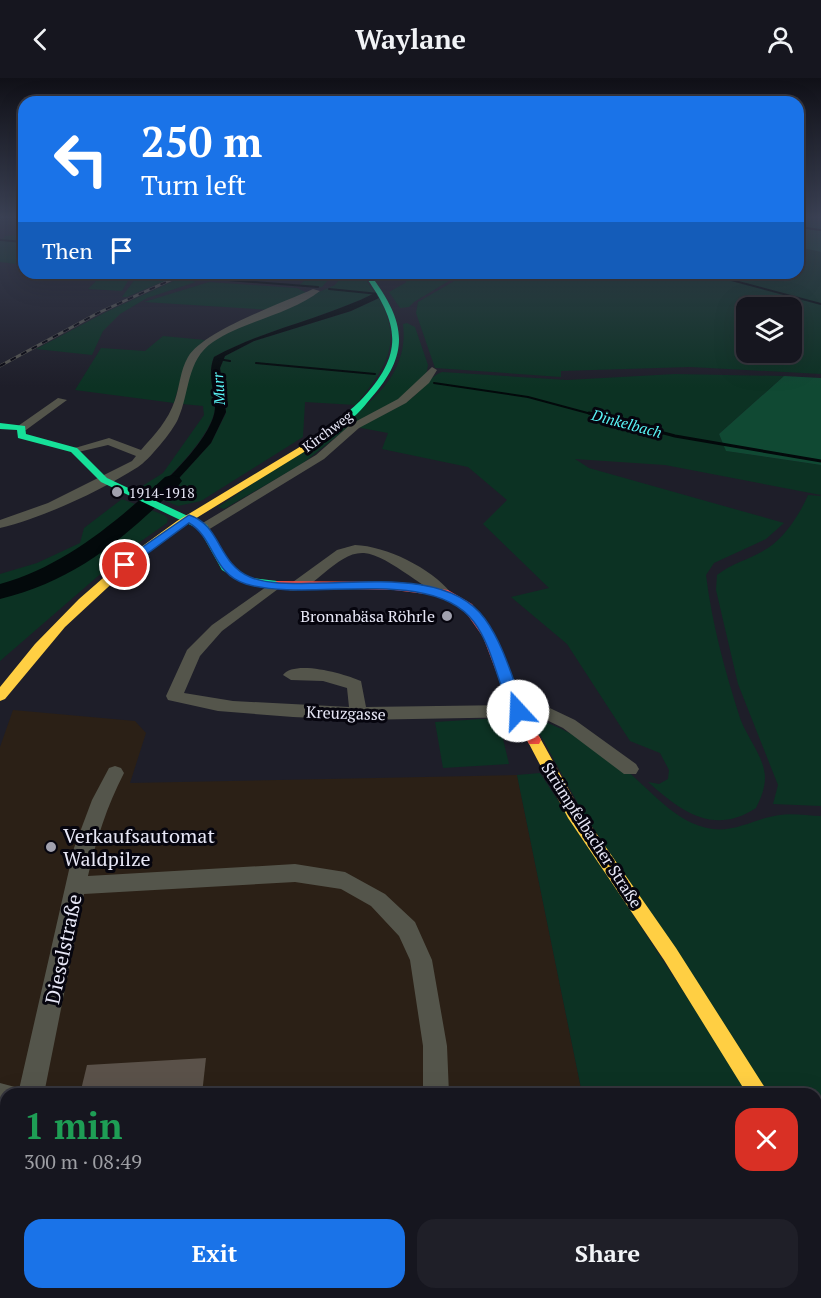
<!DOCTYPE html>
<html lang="en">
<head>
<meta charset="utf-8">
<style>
	:root { --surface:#16161f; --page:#1f1f28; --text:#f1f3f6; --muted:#9e9fa4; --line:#35353d; --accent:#1a73e8 }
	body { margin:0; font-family:"PT Serif",serif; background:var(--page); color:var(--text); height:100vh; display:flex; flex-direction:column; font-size:22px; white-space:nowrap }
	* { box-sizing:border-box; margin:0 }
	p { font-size:20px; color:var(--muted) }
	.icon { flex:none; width:33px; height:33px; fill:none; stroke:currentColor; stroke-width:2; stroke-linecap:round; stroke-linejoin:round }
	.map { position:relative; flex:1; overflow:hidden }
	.drawer { position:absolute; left:0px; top:1010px; width:822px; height:212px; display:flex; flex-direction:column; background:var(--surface); border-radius:18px 18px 0 0; box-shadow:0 6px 24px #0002,0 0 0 2px var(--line) }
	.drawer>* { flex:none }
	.top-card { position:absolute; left:18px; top:18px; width:786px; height:183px; border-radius:18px; box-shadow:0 6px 24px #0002,0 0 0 2px var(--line); background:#1a73e8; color:#fff; overflow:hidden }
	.fabs { position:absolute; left:736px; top:219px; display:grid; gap:12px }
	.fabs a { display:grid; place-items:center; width:66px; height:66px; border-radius:12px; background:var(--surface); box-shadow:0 6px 24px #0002,0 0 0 2px var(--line); font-size:30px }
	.pin { position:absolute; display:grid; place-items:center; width:51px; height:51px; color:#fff; margin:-26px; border:3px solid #fff; border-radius:50%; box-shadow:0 2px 6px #0007 }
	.me { position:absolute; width:66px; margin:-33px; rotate:340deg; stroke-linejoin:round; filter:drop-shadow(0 0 4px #0008) }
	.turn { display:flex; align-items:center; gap:21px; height:126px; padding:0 24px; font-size:27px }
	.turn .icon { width:78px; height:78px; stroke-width:2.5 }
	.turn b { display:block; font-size:42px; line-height:51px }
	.then { display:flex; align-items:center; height:57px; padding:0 24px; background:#0003; gap:12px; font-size:22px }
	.round { display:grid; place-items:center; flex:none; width:63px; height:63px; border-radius:18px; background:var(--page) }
	.headline { display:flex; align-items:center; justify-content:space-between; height:102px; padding:0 24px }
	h1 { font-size:36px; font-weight:600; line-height:45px; color:#1e9e55 }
	.cta { display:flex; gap:12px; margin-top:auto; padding:12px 24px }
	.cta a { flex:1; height:69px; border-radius:18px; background:var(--accent); color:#fff; font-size:24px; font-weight:600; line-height:69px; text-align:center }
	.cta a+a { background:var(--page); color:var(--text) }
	header { display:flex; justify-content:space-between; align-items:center; height:78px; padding:0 24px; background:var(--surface); font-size:27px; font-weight:600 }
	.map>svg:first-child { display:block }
	.industrial { fill:#2b2016 }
	.green { fill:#0c3223; fill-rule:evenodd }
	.forest { fill:#104933 }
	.water { fill:#03090b }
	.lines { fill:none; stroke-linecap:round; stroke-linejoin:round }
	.stream-far1 { stroke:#03090b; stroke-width:2 }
	.stream { stroke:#03090b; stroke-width:3 }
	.river { fill:#03090b; fill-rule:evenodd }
	.building { fill:#5a5149 }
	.street { fill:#54554b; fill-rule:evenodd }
	.fast { fill:#16e098; fill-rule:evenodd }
	.slow { fill:#ffcf43; fill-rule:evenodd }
	.jam { fill:#f24e42; fill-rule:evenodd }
	.rail-casing { stroke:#555550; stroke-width:3 }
	.rail { stroke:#06050e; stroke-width:2; stroke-dasharray:6; stroke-linecap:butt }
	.route { fill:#1a73e8; stroke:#114b97; stroke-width:1.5 }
	.poi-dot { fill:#a1a1ae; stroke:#06050e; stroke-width:2 }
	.labels { text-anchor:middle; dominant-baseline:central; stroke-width:6; stroke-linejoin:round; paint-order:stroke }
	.far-street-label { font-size:14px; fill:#e7e7f6; stroke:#06050e }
	.far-poi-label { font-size:14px; fill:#e7e7f6; stroke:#06050e; text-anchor:start }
	.far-water-label { font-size:15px; font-style:italic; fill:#59f5f7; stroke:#06050e }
	.poi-label { font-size:16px; fill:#e7e7f6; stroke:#06050e; text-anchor:end }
	.street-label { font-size:16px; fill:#e7e7f6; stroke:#06050e }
	.near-poi-label { font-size:20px; fill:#e7e7f6; stroke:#06050e; text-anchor:start }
	.near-street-label { font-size:20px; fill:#e7e7f6; stroke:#06050e }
</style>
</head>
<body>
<header><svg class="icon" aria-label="back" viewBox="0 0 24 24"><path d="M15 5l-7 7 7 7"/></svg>Waylane<svg class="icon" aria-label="person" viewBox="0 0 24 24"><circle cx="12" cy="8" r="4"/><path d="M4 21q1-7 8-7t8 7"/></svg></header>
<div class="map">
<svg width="821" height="1220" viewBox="0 0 821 1220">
	<rect width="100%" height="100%" fill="#1e1e29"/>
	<path class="industrial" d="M13,632L135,643L146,655L130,705L517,697L582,1015L6,1016V1215H623L624,1220H0V669Z"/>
	<path class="green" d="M21,148H24V187L0,184V161L5,160L4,158L17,157Z
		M798,169L821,174V296L690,289L561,293V299L435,290L416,235L418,224L468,195H798ZM747,230H792V274H747Z
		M59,195H138L129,201L122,213L88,211L101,198Z
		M150,195H165L174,199L127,219H122L135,201Z
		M314,195H334L322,209L298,208Z
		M361,195L375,215C323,241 265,251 214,279C207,297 214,310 215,329C215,354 168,402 149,417L136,412L163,395L204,337L203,328L182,326C186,311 187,290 196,277C216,252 303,222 335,207L342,198Z
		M414,195H462L414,224L409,229L400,230L389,214L405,205Z
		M180,200L196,204L147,220L120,236L103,253L92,277L36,271L106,234Z
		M209,204L297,210L307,215L270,232L144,224Z
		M379,220C404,266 385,290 356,327L305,324L303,359L201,423L178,428L160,421L211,365L226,335L220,290L225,278L254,263L351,233Z
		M407,245L415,249L428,287L426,298L404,319L351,347L302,386L224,431L218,429C246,410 274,391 302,372C347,342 411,309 403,246Z
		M163,258L205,262C186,279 181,301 174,325L75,312L101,270L145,273Z
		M442,294L567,302L675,296L784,298L719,356L727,373L821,387V417L665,387L575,381L589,390L784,445L766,461L714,485L706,497C712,546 725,593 740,640C747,660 764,678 765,699C765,710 761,720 756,730C713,758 681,733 648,704L659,706L668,701L669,692L660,675L630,663L567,566L511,519L549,510L483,446L507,422L468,389L382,371L388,355L356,349C376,340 396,332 413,319C422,312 431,297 442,294Z
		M808,417L821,418V728L773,726L778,707L738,606L716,512L717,497C732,485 751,481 768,470C785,459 800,436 808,417Z
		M122,421L164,437L168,441L167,445L127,473L0,583V496L37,485L80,465L84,450Z
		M530,638C568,652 590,665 622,689C651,711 674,745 712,751C737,754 756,740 780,737C793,735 808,738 821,738V1095L816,1087V1016L768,1015L582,733Z
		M498,640L509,686L443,690L435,644Z
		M540,695L750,1015H582L517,697Z
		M816,1117L821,1124V1220H624L623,1215H816Z"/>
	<path class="forest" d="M798,138H821V174L798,169Z
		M784,298L821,300V387L726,373L719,356Z"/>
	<path class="water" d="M375,215L379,220L351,233L254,263L225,278L220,290L226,334L211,365L160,421L149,417C169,401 215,356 215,329C214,310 207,297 214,279C265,251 323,241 375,215Z"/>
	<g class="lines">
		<path class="stream-far1" d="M798,149L821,152
			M0,162L24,164
			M353,195H410
			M705,195L821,226
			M203,200L318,209
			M329,211L379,216
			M218,281L230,283
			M256,285L375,296
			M434,305L528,319L595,337"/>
		<path class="stream" d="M589,335L675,358L821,383"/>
		<path class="river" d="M172,397L179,399L182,403L179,407C123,461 77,502 0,521V506C65,488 116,444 165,399Z"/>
	</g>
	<path class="building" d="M206,980L202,1016H80L87,987Z"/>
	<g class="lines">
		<path class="street" d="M313,211L320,213C291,236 244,243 213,264C186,282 190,315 178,341C173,353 148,383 138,389C98,414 45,439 0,450V442L48,425L132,383L136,378L108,367L74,375L68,372L109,360L141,372C155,356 168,343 175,322C180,307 180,293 188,279C204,252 283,225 313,211Z
			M432,289L437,292L429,305L406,325L359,350L324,381L208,452L203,453L196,449L316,377L351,346L398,321Z
			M58,320L67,322L26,352H18V348Z
			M355,467C386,468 431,490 451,515L449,518C434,522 391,477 364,475C335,473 312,518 288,512L286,509L337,472Z
			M273,504L280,508L278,511L222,553L200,578L184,615L233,623L349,629L347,610L323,603L291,602L283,597C294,581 346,596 361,603L366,629L516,627L506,619L514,613L575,642L636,686L639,691L636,696H624L563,650L526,632L524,637L518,639L358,642L293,639L218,633L168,622L166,618L187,572L212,547Z
			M115,688L121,690L124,695C107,728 96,762 88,798L295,786L345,794L385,816L415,844L432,882L447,968L449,1016H423V968L410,882L399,858L371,828L341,811L295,804L84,816L44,1016H18L74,770L92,722L109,690Z
			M0,1005L15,1009L18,1016H6V1031H0Z
			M816,1090L821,1093V1125L816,1123Z
			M6,1176V1215H15L14,1220H0V1178Z"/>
		<path class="fast" d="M363,195H369C404,241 413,273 371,320C363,330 352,343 340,348L336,345C343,337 352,331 360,323C406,275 399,245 363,195Z
			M0,345L25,348L26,356L77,370L107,400L207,447L230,488L251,500L277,503L283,507L277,511L244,505L222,492L199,451L101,404L71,374L18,360L17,352L0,351Z"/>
		<path class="slow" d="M337,343L344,345L304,374L185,447L134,485L65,549L5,621L0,623V609L35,566L79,521L126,480L177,443L298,370Z
			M534,657L539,658L580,732L676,870L769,1016H747L664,882L568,740L527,662L529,658Z"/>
		<path class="jam" d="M277,503L394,504L448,512L472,526L495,559L525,633L541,662L539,666H529L527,662L511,633L483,559L464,532L441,518L394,512L273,509L271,507L273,505Z"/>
		<g class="rail-casing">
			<path id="rail" d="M0,288L98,235L186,195"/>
		</g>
		<use href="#rail" class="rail"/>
	</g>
	<linearGradient id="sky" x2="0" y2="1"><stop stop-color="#101017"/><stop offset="0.45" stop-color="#3b4154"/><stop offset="1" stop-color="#3b4154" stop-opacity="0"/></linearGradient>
	<rect width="821" height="309" fill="url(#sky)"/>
	<path class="route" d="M189,437C221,447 218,486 250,499C271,508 301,505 323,505C373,504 452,495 485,541C504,567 513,603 525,633L523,636H513C497,607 494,571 474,544C432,487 309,525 246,506C212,496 215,460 189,445L129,489H121V484Z"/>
	<g class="poi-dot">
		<circle cx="117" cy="414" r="6"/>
		<circle cx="447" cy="538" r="6"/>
		<circle cx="51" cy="769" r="6"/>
	</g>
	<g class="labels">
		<g class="far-street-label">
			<text transform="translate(327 353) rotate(-37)">Kirchweg</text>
		</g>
		<g class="far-poi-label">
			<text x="129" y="414">1914-1918</text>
		</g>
		<g class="far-water-label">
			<text transform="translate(218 311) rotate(-94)">Murr</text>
			<text transform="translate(627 345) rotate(15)">Dinkelbach</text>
		</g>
		<g class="poi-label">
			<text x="435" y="538">Bronnabäsa Röhrle</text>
		</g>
		<g class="street-label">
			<text transform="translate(346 635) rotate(2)">Kreuzgasse</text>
			<text transform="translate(592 757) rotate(57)">Strümpfelbacher Straße</text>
		</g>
		<g class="near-poi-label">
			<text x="63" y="757">Verkaufsautomat<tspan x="63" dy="23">Waldpilze</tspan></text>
		</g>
		<g class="near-street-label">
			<text transform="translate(63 871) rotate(-78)">Dieselstraße</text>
		</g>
	</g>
</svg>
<div class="fabs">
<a><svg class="icon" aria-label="layers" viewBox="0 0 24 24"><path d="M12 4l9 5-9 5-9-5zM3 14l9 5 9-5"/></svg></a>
</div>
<div class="pin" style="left:125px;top:487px;background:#d93025"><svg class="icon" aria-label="arrive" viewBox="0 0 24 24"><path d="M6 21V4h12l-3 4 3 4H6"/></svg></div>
<svg class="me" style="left:518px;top:633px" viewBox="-20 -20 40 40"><circle r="19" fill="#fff"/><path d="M0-13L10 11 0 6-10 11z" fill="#1a73e8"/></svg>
<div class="top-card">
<div class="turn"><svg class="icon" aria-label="left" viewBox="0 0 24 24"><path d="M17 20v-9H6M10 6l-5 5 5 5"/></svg><div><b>250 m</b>Turn left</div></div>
<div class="then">Then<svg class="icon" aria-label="arrive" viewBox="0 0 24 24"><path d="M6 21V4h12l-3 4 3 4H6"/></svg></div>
</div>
<section class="drawer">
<div class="headline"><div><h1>1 min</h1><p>300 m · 08:49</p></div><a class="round" style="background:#d93025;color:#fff"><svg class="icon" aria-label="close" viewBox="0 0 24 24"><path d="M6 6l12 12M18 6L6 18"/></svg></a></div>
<div class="cta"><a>Exit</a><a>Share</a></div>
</section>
</div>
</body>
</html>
